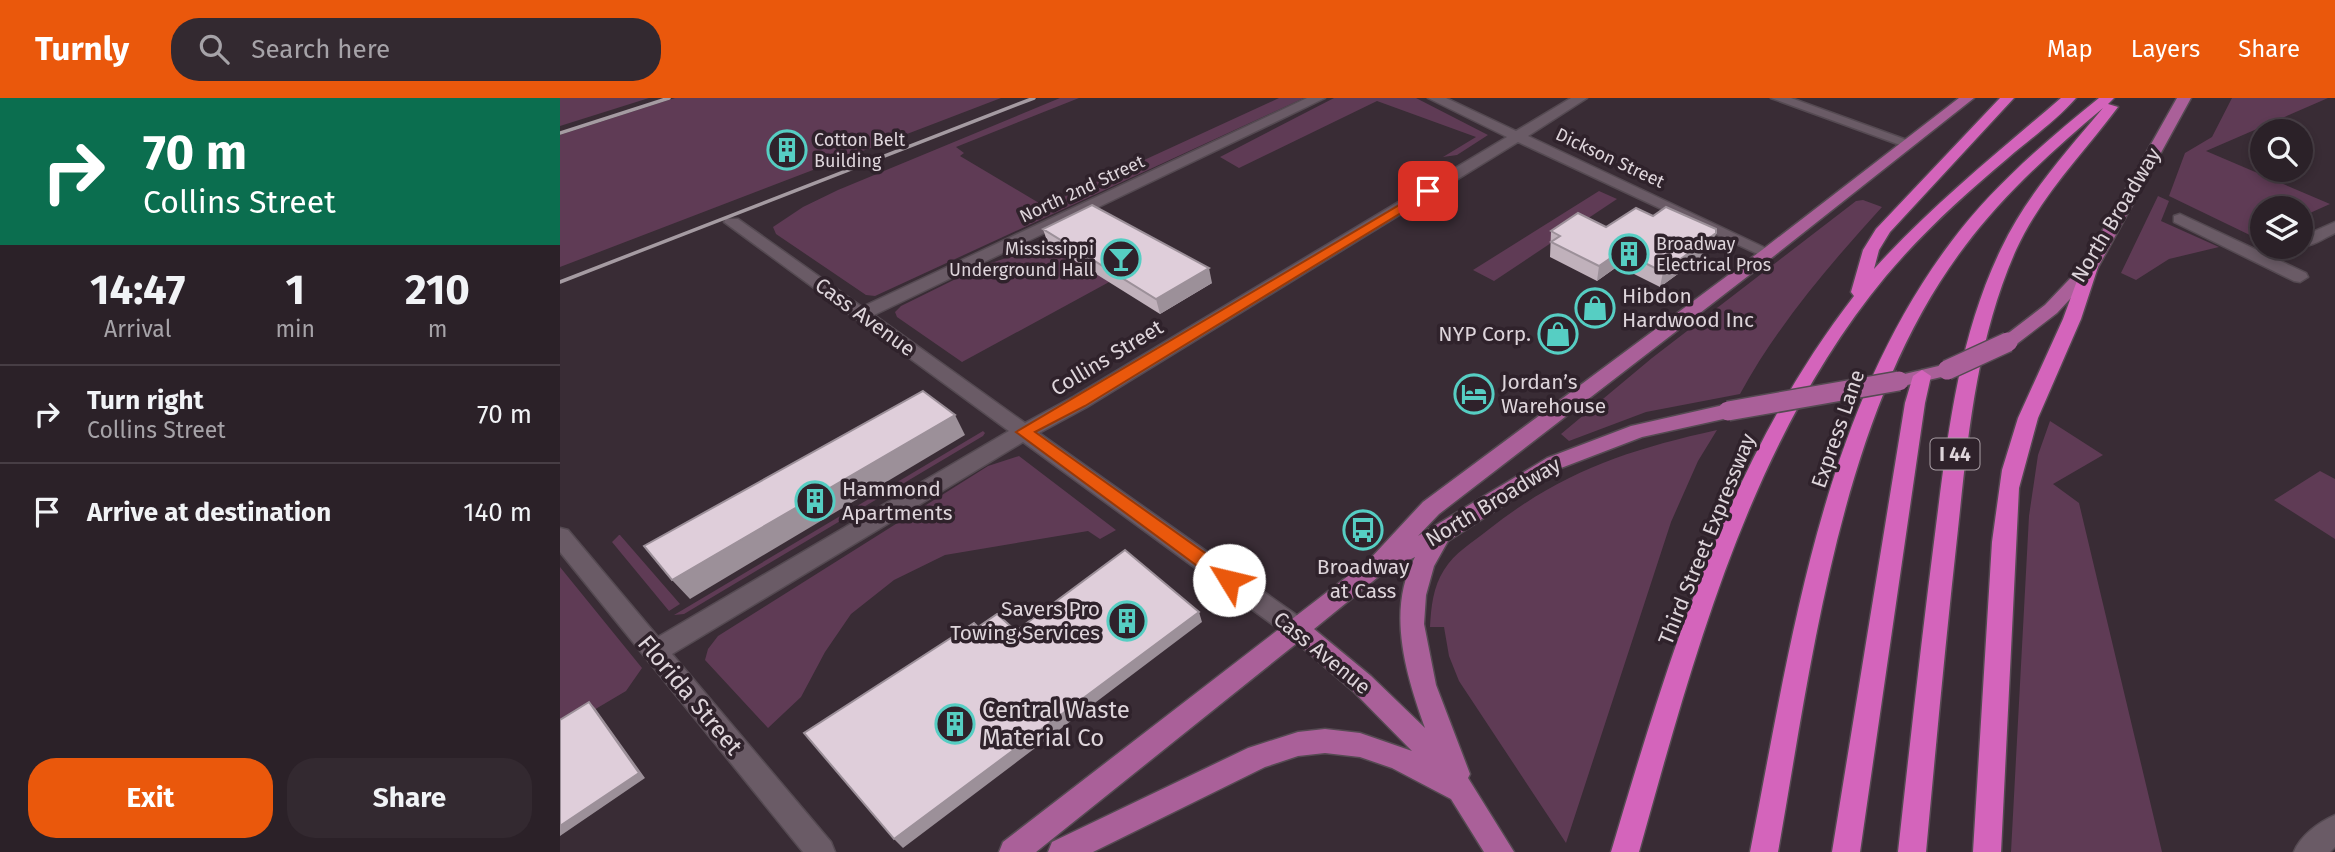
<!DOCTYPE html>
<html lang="en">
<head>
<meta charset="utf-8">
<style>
	:root { --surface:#2b2128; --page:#332930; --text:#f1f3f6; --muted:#a6a3a8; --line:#473e45; --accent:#ea580c }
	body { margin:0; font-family:"Fira Sans",sans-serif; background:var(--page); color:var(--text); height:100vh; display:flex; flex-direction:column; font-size:26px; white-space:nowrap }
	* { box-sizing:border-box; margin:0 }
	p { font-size:23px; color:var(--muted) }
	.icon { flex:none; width:38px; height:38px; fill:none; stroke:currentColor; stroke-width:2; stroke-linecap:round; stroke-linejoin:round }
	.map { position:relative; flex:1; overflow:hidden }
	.side { display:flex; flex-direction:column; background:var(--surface); width:560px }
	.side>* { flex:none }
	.hud { background:#0b6e4f; color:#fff; overflow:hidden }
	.controls { position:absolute; left:1690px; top:21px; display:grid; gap:14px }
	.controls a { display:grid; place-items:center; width:63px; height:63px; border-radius:50%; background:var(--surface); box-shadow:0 4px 10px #0003,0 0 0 2px var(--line); font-size:35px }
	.pin { position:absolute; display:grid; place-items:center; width:60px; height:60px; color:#fff; margin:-30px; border-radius:14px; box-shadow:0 4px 10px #0006 }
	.me { position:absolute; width:77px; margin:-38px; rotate:306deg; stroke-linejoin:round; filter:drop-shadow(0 0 5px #0008) }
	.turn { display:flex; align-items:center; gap:24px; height:147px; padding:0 28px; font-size:32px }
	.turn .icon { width:91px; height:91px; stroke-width:2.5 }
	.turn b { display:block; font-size:49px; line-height:60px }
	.eta { display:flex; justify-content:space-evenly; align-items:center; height:119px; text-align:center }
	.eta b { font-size:42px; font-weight:700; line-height:49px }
	.primary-button { display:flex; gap:14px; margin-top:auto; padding:14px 28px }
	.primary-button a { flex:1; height:80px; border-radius:28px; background:var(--accent); color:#fff; font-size:28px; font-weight:700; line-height:80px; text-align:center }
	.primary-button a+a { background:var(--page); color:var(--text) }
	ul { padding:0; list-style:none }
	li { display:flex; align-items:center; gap:21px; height:98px; padding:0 28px; border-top:2px solid var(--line) }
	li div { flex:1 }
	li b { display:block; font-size:26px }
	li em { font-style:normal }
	header { display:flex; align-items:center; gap:42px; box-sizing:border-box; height:98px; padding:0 35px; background:var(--accent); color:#fff }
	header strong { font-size:33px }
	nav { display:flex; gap:38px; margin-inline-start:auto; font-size:24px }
	.search { width:490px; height:63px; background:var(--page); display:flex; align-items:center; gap:18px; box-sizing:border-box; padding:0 24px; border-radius:28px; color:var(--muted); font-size:26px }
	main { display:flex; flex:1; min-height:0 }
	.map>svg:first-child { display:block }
	.green { fill:#5f3b55 }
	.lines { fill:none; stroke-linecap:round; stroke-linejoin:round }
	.minor-casing { stroke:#554a52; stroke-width:3 }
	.major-casing { stroke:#554a52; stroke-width:3 }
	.highway-casing { stroke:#554a52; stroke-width:3 }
	.minor { fill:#6a5b66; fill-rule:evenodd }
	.major { fill:#aa6099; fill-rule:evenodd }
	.highway { fill:#d464bb; fill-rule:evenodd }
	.rail { stroke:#a59ba2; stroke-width:3.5 }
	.major-bridge-casing { stroke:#554a52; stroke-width:22; stroke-linecap:butt }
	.major-bridge { stroke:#aa6099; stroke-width:19 }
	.wall { fill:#c0b1bb }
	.shaded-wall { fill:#9c9099 }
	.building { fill:#dfceda; stroke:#9c9099; stroke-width:2 }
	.route { fill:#ea580c; stroke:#983908; stroke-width:2 }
	.labels { text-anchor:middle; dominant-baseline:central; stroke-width:7; stroke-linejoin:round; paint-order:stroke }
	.far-poi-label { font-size:18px; fill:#ded5db; stroke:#2f222b; text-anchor:start }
	.far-street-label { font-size:18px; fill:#ded5db; stroke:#2f222b }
	.shield { fill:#2f222b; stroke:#aa9fa6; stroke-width:2 }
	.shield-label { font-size:19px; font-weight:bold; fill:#ded5db }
	.street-label { font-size:21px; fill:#ded5db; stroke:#2f222b }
	.poi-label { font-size:21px; fill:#ded5db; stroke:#2f222b; text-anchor:start }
	.near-street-label { font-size:24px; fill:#ded5db; stroke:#2f222b }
	.near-poi-label { font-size:24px; fill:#ded5db; stroke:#2f222b; text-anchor:start }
</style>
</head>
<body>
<header>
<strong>Turnly</strong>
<div class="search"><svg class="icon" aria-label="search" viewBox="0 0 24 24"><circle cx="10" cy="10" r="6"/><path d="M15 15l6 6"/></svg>Search here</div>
<nav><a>Map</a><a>Layers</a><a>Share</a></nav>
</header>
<main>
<section class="side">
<div class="hud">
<div class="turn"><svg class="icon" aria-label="right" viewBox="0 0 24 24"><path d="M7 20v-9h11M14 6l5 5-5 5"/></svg><div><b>70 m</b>Collins Street</div></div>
</div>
<div class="eta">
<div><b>14:47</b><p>Arrival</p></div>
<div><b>1</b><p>min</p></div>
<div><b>210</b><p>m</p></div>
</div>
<ul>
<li><svg class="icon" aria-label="right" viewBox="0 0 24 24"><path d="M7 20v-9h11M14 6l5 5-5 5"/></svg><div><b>Turn right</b><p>Collins Street</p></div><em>70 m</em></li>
<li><svg class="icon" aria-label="arrive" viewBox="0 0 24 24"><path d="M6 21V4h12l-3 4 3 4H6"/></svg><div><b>Arrive at destination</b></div><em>140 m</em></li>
</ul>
<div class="primary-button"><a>Exit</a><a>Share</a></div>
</section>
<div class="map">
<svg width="1775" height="754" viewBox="0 0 1775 754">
	<rect width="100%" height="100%" fill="#392c35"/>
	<path class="green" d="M0,0H89L0,28Z
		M115,0H441L0,169V37Z
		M500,0H519L396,49L404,55L400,58L484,108L719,0H744L315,198L306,197L216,136L213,129L243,109L278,92Z
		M774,0H856L928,37L897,57L883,59L916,39L817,3L679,70L660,59Z
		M1672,0H1768L1646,53L1770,106L1741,119V110H1703V137L1696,140L1609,98L1625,55L1652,39Z
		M1039,93L1057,101L934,183L913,172Z
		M1598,98L1609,103L1601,123L1659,149L1609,161L1576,182L1561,175Z
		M1303,102L1322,109C1270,166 1217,228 1180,296L1086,314L1009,343L1001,336L1092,260L1296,103Z
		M488,146L551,183L402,264L337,219L335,214L341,208L422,168Z
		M1490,323L1543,357L1493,386L1519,405L1602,754H1451L1469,418L1478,357Z
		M1157,332L1138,363L1111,424L1006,745L899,583L889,558L884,529H870C871,509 873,489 884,472C894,455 913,444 928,432C1001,374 1067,352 1157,332Z
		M423,333L425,335L423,338L124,516L114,517Z
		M459,358L556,432L540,441L528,433L385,457L334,482L291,516L265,554L241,599L208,630L145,562L148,551L158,538L428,368Z
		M1760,373L1775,381V441L1714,402Z
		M59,437H60L120,506L109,513L52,444Z
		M0,469L82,570L66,593L0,632Z"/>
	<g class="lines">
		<g class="minor-casing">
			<path id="minor" d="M747,0H765L314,217L465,325L513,299L947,39L868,0H886L956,33L1011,0H1027L968,38L1216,155L1214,158H1202L958,44L527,309L479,335L745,523L748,530L745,537L736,540L727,537L463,344L112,556L271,744L275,754H243L0,454V430L8,432L98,539L449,333L164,124L166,121H178L302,209Z
				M1211,0H1231L1355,45L1343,48Z
				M1620,116L1746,175L1748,179L1740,184L1734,183L1614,124V118Z
				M1775,124V135C1763,141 1750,150 1737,149H1741V139Z
				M1775,717V749L1770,754H1734C1740,738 1759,724 1775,717Z"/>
		</g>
		<g class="major-casing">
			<path id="major" d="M1399,0H1414L1214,158L879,416L858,438L987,360L1071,328L1168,306L1178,313L1168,320L1082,339L1001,370L888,443L874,468L866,497L864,526L876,587L910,676L908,680L954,754H924L891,701L832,670L800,659L765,655L738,658L705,669L533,754H488L492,744L688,650L738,634L765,631L800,635L852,653L793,593L737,545L476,754H439L443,744L810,461L863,404L1202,152ZM855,459C826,512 846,577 865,630L811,578L754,531L823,475Z
				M1617,0H1631L1536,173L1497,215L1454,248H1442L1439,244L1442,240L1485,207L1523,167Z
				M1387,266L1396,272L1394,276L1339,289L1329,283L1332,279Z"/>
		</g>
		<g class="highway-casing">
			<path id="highway" d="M1440,0H1454L1330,134L1319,152L1314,171C1371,108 1437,55 1501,0H1516C1497,22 1470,41 1448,60C1405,96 1363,134 1326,178C1191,341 1135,554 1079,754H1051C1109,559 1168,361 1294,198L1291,194L1303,152L1316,131Z
				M1539,0H1554L1548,6L1558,9C1523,56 1481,97 1456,152C1417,240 1408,336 1398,431C1386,539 1376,646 1366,754H1338C1350,645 1362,537 1376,428C1388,334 1399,238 1441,151C1466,98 1506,54 1543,10C1493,52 1444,96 1405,148C1281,311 1253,557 1218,754H1190C1231,547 1260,318 1391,144C1432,89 1486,43 1539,0Z
				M1530,164L1538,169L1521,221L1478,320L1459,390L1441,754H1413L1432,444L1442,372L1458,320L1503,221L1522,169Z
				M1362,272L1371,278L1365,305L1300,754H1272L1345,305L1353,278Z"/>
		</g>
		<use href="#minor" class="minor"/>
		<use href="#major" class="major"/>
		<use href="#highway" class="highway"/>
		<path class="rail" d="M0,35L109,0
			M0,184L474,0"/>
		<g class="major-bridge-casing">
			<path id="major-bridge" d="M1387,272L1448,244
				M1168,313L1339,283"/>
		</g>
		<use href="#major-bridge" class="major-bridge"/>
	</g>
	<path class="wall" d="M1093,118L1152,151L1100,189L1058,168L1037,183L990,159L991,133L1046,129Z
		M483,131L652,185L600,216L488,146Z"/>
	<path class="shaded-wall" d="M1156,135L1152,151L1100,189L1103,174Z
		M1061,153L1058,168L1037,183L1039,168Z
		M649,170L652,185L600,216L596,201Z
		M395,317L405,337L130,501L112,482Z
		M639,514L642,524L343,750L334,741Z
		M29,604L35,610L85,680L0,738V728Z"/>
	<path class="building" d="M532,107L649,170L596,201L483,131Z
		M1106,109L1156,131V135L1103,174L1061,153L1039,168L991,144L1000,138L991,133L1018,115L1046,129L1076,110L1093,118Z
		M363,293L395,317L112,482L84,448Z
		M565,452L639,514L334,741L244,635L414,525L418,529L437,516L456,533Z
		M29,604L79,675L0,728V622Z"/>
	<path class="route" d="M868,90L874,93L872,96L525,308L475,334L676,477L678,482L676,487H663L456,334Z"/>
	<defs>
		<g id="building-ring" transform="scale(2.0125)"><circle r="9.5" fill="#2f222b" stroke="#56cec3" stroke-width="1.5"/><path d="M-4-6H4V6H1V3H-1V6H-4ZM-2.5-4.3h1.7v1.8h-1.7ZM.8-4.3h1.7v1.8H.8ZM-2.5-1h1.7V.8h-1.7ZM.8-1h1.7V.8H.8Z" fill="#56cec3"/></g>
		<g id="bar-ring" transform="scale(2.0125)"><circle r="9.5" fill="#2f222b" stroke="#56cec3" stroke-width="1.5"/><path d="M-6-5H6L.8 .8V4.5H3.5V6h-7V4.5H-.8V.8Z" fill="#56cec3"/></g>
		<g id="shop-ring" transform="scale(2.0125)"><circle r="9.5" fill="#2f222b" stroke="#56cec3" stroke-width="1.5"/><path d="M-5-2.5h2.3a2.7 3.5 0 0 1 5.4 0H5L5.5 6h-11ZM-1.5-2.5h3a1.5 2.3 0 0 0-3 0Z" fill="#56cec3"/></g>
		<g id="hotel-ring" transform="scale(2.0125)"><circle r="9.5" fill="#2f222b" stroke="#56cec3" stroke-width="1.5"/><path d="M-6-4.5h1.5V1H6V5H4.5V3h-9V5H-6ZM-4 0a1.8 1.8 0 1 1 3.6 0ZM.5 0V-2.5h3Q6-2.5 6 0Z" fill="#56cec3"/></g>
		<g id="bus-ring" transform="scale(2.0125)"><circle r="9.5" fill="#2f222b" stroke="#56cec3" stroke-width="1.5"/><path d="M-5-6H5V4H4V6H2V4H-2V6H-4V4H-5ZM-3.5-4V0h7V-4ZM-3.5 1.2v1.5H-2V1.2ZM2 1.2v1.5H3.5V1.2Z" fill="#56cec3"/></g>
	</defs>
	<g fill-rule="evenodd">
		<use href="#building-ring" x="227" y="52"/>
		<use href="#building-ring" x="1069" y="156"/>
		<use href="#bar-ring" x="561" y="161"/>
		<use href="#shop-ring" x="1035" y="210"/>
		<use href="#shop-ring" x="998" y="236"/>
		<use href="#hotel-ring" x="914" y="296"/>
		<use href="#building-ring" x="255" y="403"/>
		<use href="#bus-ring" x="803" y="432"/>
		<use href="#building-ring" x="567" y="523"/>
		<use href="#building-ring" x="395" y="626"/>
	</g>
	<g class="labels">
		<g class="far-poi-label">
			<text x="254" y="42">Cotton Belt<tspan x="254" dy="21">Building</tspan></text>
			<text x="1096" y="146">Broadway<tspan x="1096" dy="21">Electrical Pros</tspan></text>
			<text x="534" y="151" text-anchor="end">Mississippi<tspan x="534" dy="21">Underground Hall</tspan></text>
		</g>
		<g class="far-street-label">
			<text transform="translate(1050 60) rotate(25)">Dickson Street</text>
			<text transform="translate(522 91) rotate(-25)">North 2nd Street</text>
		</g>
		<rect class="shield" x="1370.5" y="340.5" width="49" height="31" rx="5"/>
		<g class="shield-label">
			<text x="1395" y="356">I 44</text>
		</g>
		<g class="street-label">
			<text transform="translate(1556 117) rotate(-59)">North Broadway</text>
			<text transform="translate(305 219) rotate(36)">Cass Avenue</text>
			<text transform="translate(547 260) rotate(-31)">Collins Street</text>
			<text transform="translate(1278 331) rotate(-71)">Express Lane</text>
			<text transform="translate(933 404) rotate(-31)">North Broadway</text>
			<text transform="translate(1147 441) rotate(-68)">Third Street Expressway</text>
			<text transform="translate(762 555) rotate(39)">Cass Avenue</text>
		</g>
		<g class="poi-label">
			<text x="1062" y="198">Hibdon<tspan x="1062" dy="24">Hardwood Inc</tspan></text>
			<text x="971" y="236" text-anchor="end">NYP Corp.</text>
			<text x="941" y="284">Jordan’s<tspan x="941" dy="24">Warehouse</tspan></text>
			<text x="282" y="391">Hammond<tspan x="282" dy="24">Apartments</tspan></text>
			<text x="803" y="469" text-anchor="middle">Broadway<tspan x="803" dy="24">at Cass</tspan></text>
			<text x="540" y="511" text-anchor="end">Savers Pro<tspan x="540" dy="24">Towing Services</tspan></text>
		</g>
		<g class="near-street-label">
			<text transform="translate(130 597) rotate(50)">Florida Street</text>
		</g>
		<g class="near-poi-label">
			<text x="422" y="612">Central Waste<tspan x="422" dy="28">Material Co</tspan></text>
		</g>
	</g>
</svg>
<div class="controls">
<a><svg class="icon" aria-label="search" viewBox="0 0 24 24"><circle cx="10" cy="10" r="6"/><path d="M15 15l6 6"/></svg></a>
<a><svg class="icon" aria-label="layers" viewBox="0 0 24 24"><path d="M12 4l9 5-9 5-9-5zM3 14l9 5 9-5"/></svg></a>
</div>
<div class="pin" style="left:868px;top:93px;background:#d93025"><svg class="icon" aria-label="arrive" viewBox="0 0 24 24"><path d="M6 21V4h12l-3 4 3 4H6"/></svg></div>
<svg class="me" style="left:669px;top:482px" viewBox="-20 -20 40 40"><circle r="19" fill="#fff"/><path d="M0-13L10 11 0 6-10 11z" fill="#ea580c"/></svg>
</div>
</main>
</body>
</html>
